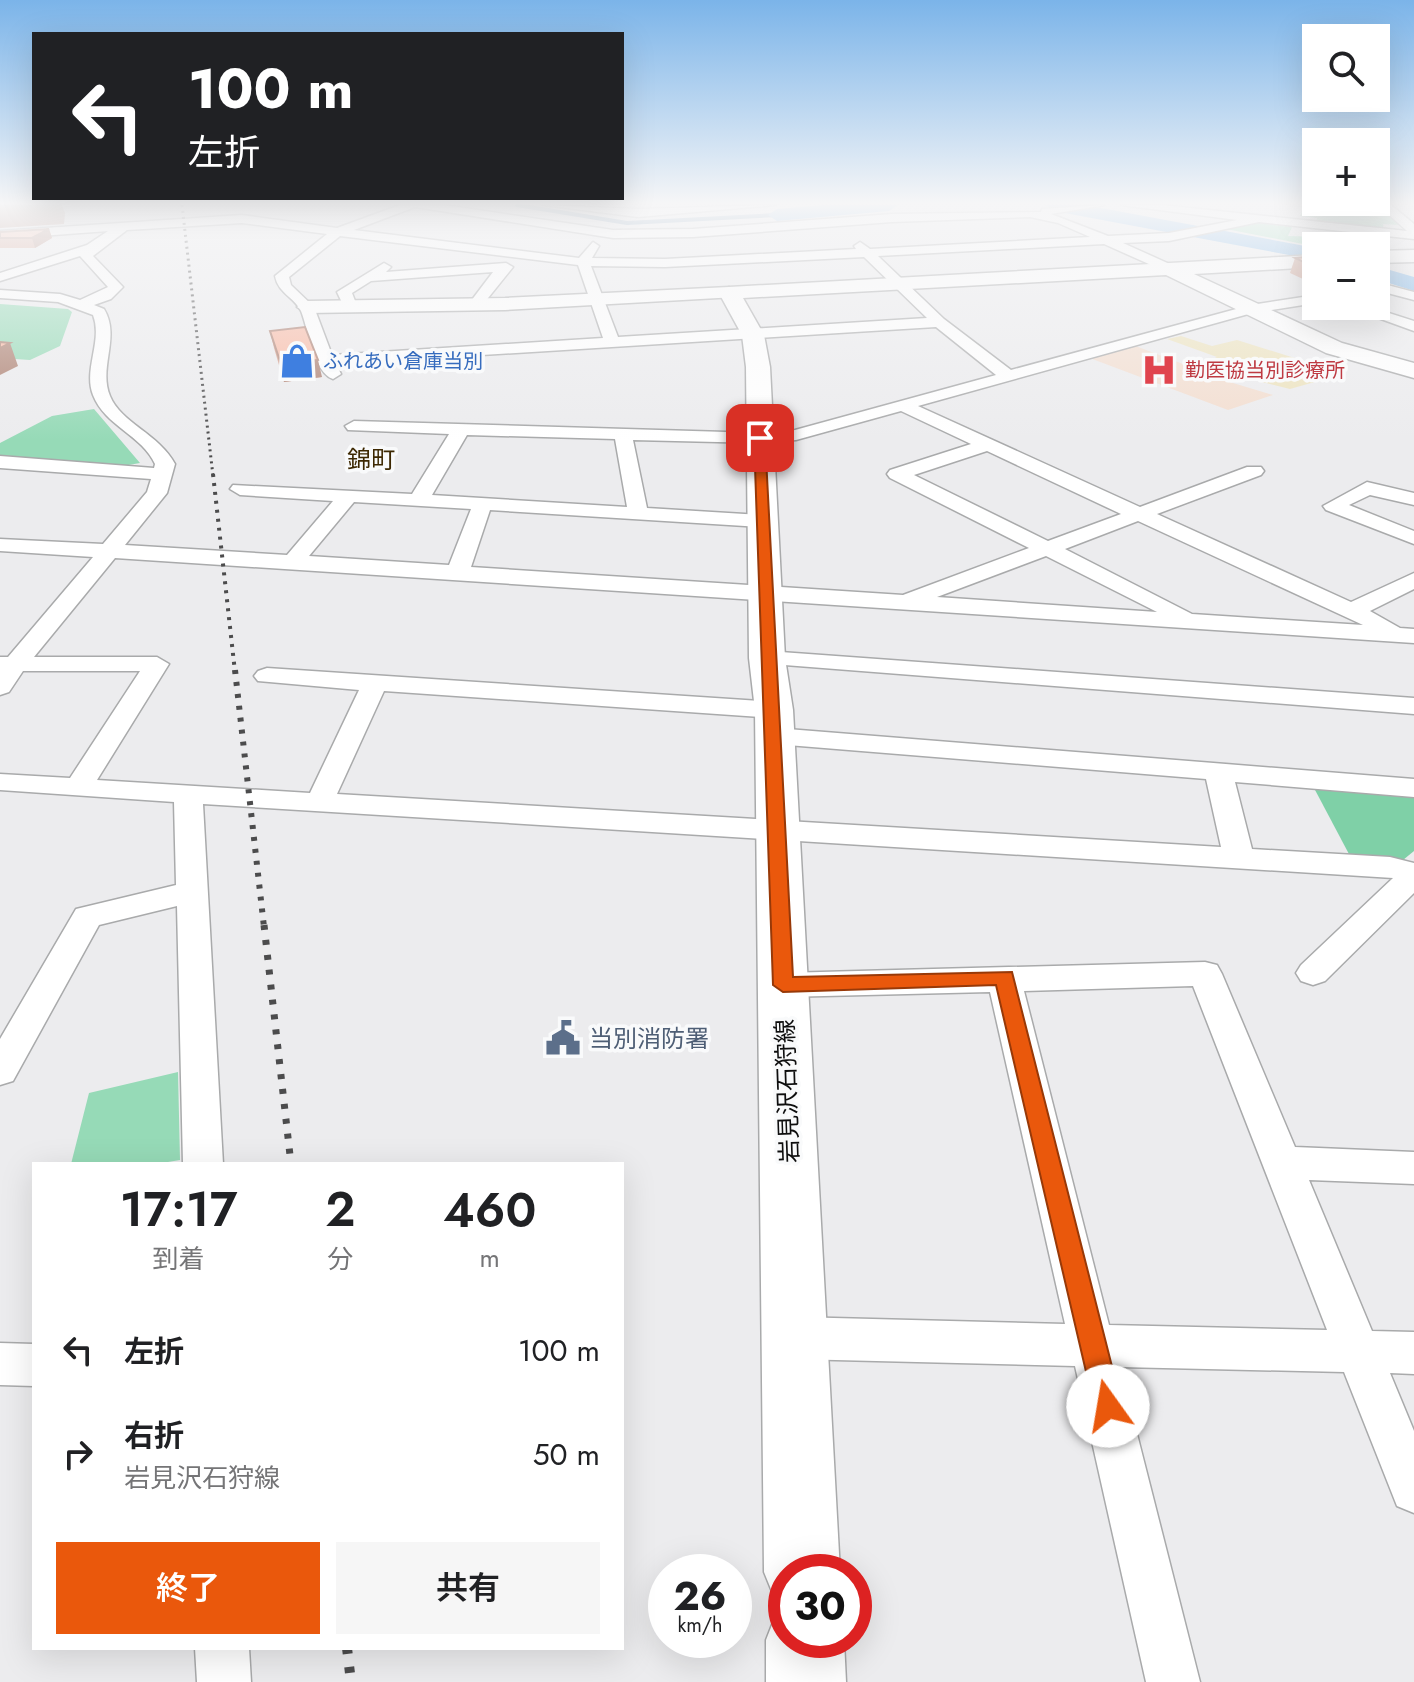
<!DOCTYPE html>
<html lang="ja">
<head>
<meta charset="utf-8">
<style>
	:root { --surface:#fff; --page:#f6f6f6; --text:#202124; --muted:#757577; --accent:#ea580c }
	body { margin:0; font-family:Jost,"Noto Sans JP",sans-serif; background:var(--page); color:var(--text); height:100vh; display:flex; flex-direction:column; font-size:30px; white-space:nowrap }
	* { box-sizing:border-box; margin:0 }
	p { font-size:26px; color:var(--muted) }
	.icon { flex:none; width:44px; height:44px; fill:none; stroke:currentColor; stroke-width:2; stroke-linecap:round; stroke-linejoin:round }
	.map { position:relative; flex:1; overflow:hidden }
	.side { position:absolute; left:32px; top:1162px; width:592px; height:488px; display:flex; flex-direction:column; background:var(--surface); border-radius:0px; box-shadow:0 8px 32px #0002 }
	.side>* { flex:none }
	.guide { position:absolute; left:32px; top:32px; width:592px; height:168px; border-radius:0px; box-shadow:0 8px 32px #0002; background:#202124; color:#fff; overflow:hidden }
	.buttons { position:absolute; left:1302px; top:24px; display:grid; gap:16px }
	.buttons a { display:grid; place-items:center; width:88px; height:88px; border-radius:0px; background:var(--surface); box-shadow:0 8px 32px #0002; font-size:40px }
	.speed { position:absolute; left:648px; top:1554px; display:flex; gap:16px; font-size:40px; font-weight:700; text-align:center }
	.speed>* { display:grid; place-content:center; width:104px; height:104px; border-radius:50%; background:var(--surface); box-shadow:0 8px 32px #0002; line-height:1 }
	.speed small { font-size:20px; font-weight:400 }
	.speed .limit { border:12px solid #d22; background:#fff; color:#111 }
	.pin { position:absolute; display:grid; place-items:center; width:68px; height:68px; color:#fff; margin:-34px; border-radius:16px; box-shadow:0 4px 12px #0006 }
	.me { position:absolute; width:88px; margin:-44px; rotate:347deg; stroke-linejoin:round; filter:drop-shadow(0 0 6px #0008) }
	.turn { display:flex; align-items:center; gap:28px; height:168px; padding:0 24px; font-size:36px }
	.turn .icon { width:104px; height:104px; stroke-width:2.5 }
	.turn b { display:block; font-size:56px; line-height:68px }
	.eta { display:flex; justify-content:space-evenly; align-items:center; height:136px; text-align:center }
	.eta b { font-size:48px; font-weight:600; line-height:56px }
	.action { display:flex; gap:16px; margin-top:auto; padding:16px 24px }
	.action a { flex:1; height:92px; border-radius:0px; background:var(--accent); color:#fff; font-size:32px; font-weight:600; line-height:92px; text-align:center }
	.action a+a { background:var(--page); color:var(--text) }
	ul { padding:0; list-style:none }
	li { display:flex; align-items:center; gap:24px; height:104px; padding:0 24px }
	li div { flex:1 }
	li b { display:block; font-size:30px }
	li em { font-style:normal }
	.map>svg:first-child { display:block }
	.medical { fill:#f3ded0 }
	.green { fill:#96dab7 }
	.forest { fill:#7fd0a7 }
	.sand { fill:#ede3be }
	.lines { fill:none; stroke-linecap:round; stroke-linejoin:round }
	.stream { stroke:#5882a8; stroke-width:4 }
	.river { fill:#78b4ea; fill-rule:evenodd }
	.street-casing { stroke:#a9aaab; stroke-width:3 }
	.secondary-casing { stroke:#a9aaab; stroke-width:3 }
	.primary-casing { stroke:#a9aaab; stroke-width:3 }
	.street { fill:#fff; fill-rule:evenodd }
	.secondary { fill:#fff; fill-rule:evenodd }
	.primary { fill:#fff; fill-rule:evenodd }
	.rail-far4 { stroke:#4c4c4d; stroke-width:3; stroke-dasharray:2 4; stroke-linecap:butt }
	.rail-far3 { stroke:#4c4c4d; stroke-width:4; stroke-dasharray:3 6; stroke-linecap:butt }
	.rail-far2 { stroke:#4c4c4d; stroke-width:6; stroke-dasharray:4 8; stroke-linecap:butt }
	.rail-far1 { stroke:#4c4c4d; stroke-width:7; stroke-dasharray:5 10; stroke-linecap:butt }
	.rail { stroke:#4c4c4d; stroke-width:10; stroke-dasharray:6 13; stroke-linecap:butt }
	.wall { fill:#d69f8d }
	.shaded-wall { fill:#ae8273 }
	.building { fill:#f9b9a4; stroke:#ae8273; stroke-width:2 }
	.route { fill:#ea580c; stroke:#983908; stroke-width:2 }
	.labels { text-anchor:middle; dominant-baseline:central; stroke-width:7; stroke-linejoin:round; paint-order:stroke }
	.far-shop-label { font-size:20px; fill:#366cbe; stroke:#f9fafb; text-anchor:start }
	.far-health-label { font-size:20px; fill:#be3a42; stroke:#f9fafb; text-anchor:start }
	.far-quarter-label { font-size:24px; fill:#3d2802; stroke:#f9fafb }
	.service-label { font-size:24px; fill:#4e5e75; stroke:#f9fafb; text-anchor:start }
	.street-label { font-size:24px; fill:#0e0e0e; stroke:#f9fafb }
</style>
</head>
<body>
<div class="map">
<svg width="1414" height="1682" viewBox="0 0 1414 1682">
	<rect width="100%" height="100%" fill="#ececee"/>
	<path class="medical" d="M1133,345L1233,383L1273,395L1228,410L1087,357Z"/>
	<path class="green" d="M1376,205L1380,208L1360,207V210L1387,214L1400,225L1383,224L1384,231L1316,225L1317,218L1300,216L1304,207L1287,206Z
		M1257,223L1292,227L1288,236L1331,237V242L1352,244L1313,246L1226,229Z
		M0,304L68,309L72,312L60,346L30,360L0,358Z
		M94,409L140,463L117,467L0,457V443L52,416Z
		M178,1072L180,1160L156,1164H71L89,1093Z"/>
	<path class="forest" d="M1314,788L1414,796V851L1403,860L1350,856Z"/>
	<path class="sand" d="M1181,336L1212,346L1237,340L1304,361L1303,364L1332,377L1290,389L1198,366L1217,357L1167,339Z"/>
	<g class="lines">
		<path class="stream" d="M517,205L627,223L777,215"/>
		<path class="river" d="M824,205H898L889,211L777,221L768,215L777,209Z
			M1045,205H1085L1316,248V260L1054,211Z
			M1376,266L1414,277V291L1376,279Z"/>
		<g class="street-casing">
			<path id="street" d="M400,205H444L613,230L693,229L892,214L1041,212L1042,209L1105,205L1051,214L1108,236L1169,233L1237,220L1121,205H1162L1407,231L1378,205H1391L1414,224V239L1259,222L1169,241L1123,243L1174,266L1176,269L1169,273L1104,244L878,256L944,319L1011,370L1251,305L1316,295V303L1252,313L918,406L1140,507L1247,467H1261L1264,471L1261,475L1157,514L1351,602L1414,573V589L1370,611L1400,628L1414,629V643L115,558L34,657H157L169,664L97,780L310,793L359,690L258,681L254,676L258,671L267,668L774,702L787,710L783,716L774,718L384,691L337,794L1221,847L1206,779L775,744L765,742L762,736L765,730L775,728L1414,779V797L1235,782L1252,849L1390,857L1414,863V893L1325,981L1313,985L1301,981L1296,973L1301,965L1393,878L203,804L223,1164H183L177,906L99,925L13,1081L0,1085V1039L76,909L176,885L174,802L0,790V774L70,778L140,671H23L9,692L0,695V657H8L93,557L0,551V539L103,544L147,492L151,479L0,468V456L154,468L155,464C142,435 105,426 93,395C83,369 103,341 93,315L58,302L0,298V290L60,294L80,300L108,287L80,256L0,281V273L87,245L108,231L0,239V231L242,215L337,228ZM415,207L613,238L693,237L892,222L1030,217L1058,223L1090,237L870,249L860,242L854,246L856,249L665,259L592,258L599,246L593,242L579,258L354,230ZM242,223L327,234L275,276C278,293 294,297 301,311C308,328 314,373 333,379L341,374L336,364L936,327L996,375L795,430L760,433L354,421L345,426L348,430L449,434L412,494L233,485L230,489L240,495L333,501L287,555L125,545L167,493L175,464C159,434 121,423 110,396C98,367 121,337 104,309L94,305L111,299L123,287L93,256L127,230ZM340,236L578,265L603,338L332,355L314,307L291,285L289,277ZM864,257L927,318L618,337L591,266L665,267ZM901,411L971,444L890,470L887,474L890,478L1029,548L903,595L471,567L490,510L761,527L771,521L761,515L647,508L633,440L760,443L796,440ZM467,435L615,439L627,507L432,495ZM987,451L1121,514L1048,541L914,475ZM354,502L471,509L449,565L309,556ZM1138,521L1363,625L1192,614L1065,549ZM1046,556L1157,612L937,597Z
				M543,205L638,209L776,205L638,217Z
				M506,263L513,267L480,308L475,309L468,305L493,272L371,281L352,293L357,306L350,310L345,309L337,292L384,263L391,267L386,272Z
				M1376,282L1414,292V300L1376,290Z
				M1345,306H1367L1414,321V331Z
				M1367,482L1414,493V505L1370,495L1349,505L1414,531V544L1326,510L1323,506Z
				M767,651L1414,698V714L758,663L755,658L758,653Z
				M1205,962L1217,965L1222,974L1295,1147L1414,1152V1184L1309,1180L1372,1331L1414,1332V1374L1390,1373L1414,1431V1513L1397,1506L1344,1372L1120,1367L1200,1682H1146L1075,1366L795,1359L779,1353L773,1338L779,1323L795,1317L1065,1324L990,992L783,997L771,994L766,985L771,976L783,973ZM1193,986L1327,1330L1109,1325L1024,991Z
				M0,1343L34,1344V1386L0,1385Z
				M195,1648H249L251,1682H197Z"/>
		</g>
		<g class="secondary-casing">
			<path id="secondary" d="M729,287L739,293L736,297L505,310L307,313L297,307L307,301L505,298Z"/>
		</g>
		<g class="primary-casing">
			<path id="primary" d="M1414,250V262L1376,263V251Z
				M1316,255V267L1194,274L1342,343L1414,363V378L1326,353L1166,275L743,298L764,335L770,367L785,658L793,710L840,1572H786V1603L775,1599L764,1572L755,710L749,658L746,367L742,335L719,293L729,287Z
				M786,1609V1640H844L846,1682H766V1640L777,1612Z"/>
		</g>
		<use href="#street" class="street"/>
		<use href="#secondary" class="secondary"/>
		<use href="#primary" class="primary"/>
		<path class="rail-far4" d="M182,205L213,476"/>
		<path class="rail-far3" d="M213,474L235,672"/>
		<path class="rail-far2" d="M235,670L264,927"/>
		<path class="rail-far1" d="M264,925L291,1164"/>
		<path class="rail" d="M347,1648L351,1682"/>
	</g>
	<path class="wall" d="M49,229L52,238L35,248H0V232Z
		M1316,256V285L1290,273L1295,258Z
		M270,331L322,377L284,382L274,348Z"/>
	<path class="shaded-wall" d="M0,205H62L65,213L64,224L0,228Z
		M49,229L52,238L35,248L32,238Z
		M10,343L18,366L0,375V348Z
		M318,360L322,377L284,382L281,364Z"/>
	<path class="building" d="M49,229L32,238H0V232Z
		M1316,256V268L1295,258Z
		M305,327L318,360L281,364L270,331Z
		M0,342L10,343L0,348Z"/>
	<linearGradient id="sky" x2="0" y2="1"><stop stop-color="#7bb4e9"/><stop offset="0.46" stop-color="#f6f6f7"/><stop offset="1" stop-color="#f6f6f7" stop-opacity="0"/></linearGradient>
	<rect width="1414" height="441" fill="url(#sky)"/>
	<path class="route" d="M760,435L765,438L793,977L1012,972L1122,1406L1118,1416L1108,1420L1098,1416L1094,1406L996,985L783,992L773,985L754,438Z"/>
	<defs>
		<g id="shop-bare" transform="scale(2.76)"><path d="M-5-2.5h2.3a2.7 3.5 0 0 1 5.4 0H5L5.5 6h-11ZM-1.5-2.5h3a1.5 2.3 0 0 0-3 0Z" fill="#3f7fe0" stroke="#f9fafb" stroke-width="2.5" paint-order="stroke"/></g>
		<g id="hospital-bare" transform="scale(2.76)"><path d="M-5-5h3v3.5h4V-5h3V5h-3V1.5h-4V5h-3Z" fill="#e0444e" stroke="#f9fafb" stroke-width="2.5" paint-order="stroke"/></g>
		<g id="civic-bare" transform="scale(2.76)"><path d="M-.6-6.5H3V-4.5H.6V-3L4-1V1h2V6H-6V1h2V-1L-.6-3ZM-1.2 2.5V6h2.4V2.5Z" fill="#5c6f8a" stroke="#f9fafb" stroke-width="2.5" paint-order="stroke"/></g>
	</defs>
	<g fill-rule="evenodd">
		<use href="#shop-bare" x="297" y="361"/>
		<use href="#hospital-bare" x="1159" y="370"/>
		<use href="#civic-bare" x="563" y="1038"/>
	</g>
	<g class="labels">
		<g class="far-shop-label">
			<text x="323" y="361">ふれあい倉庫当別</text>
		</g>
		<g class="far-health-label">
			<text x="1185" y="370">勤医協当別診療所</text>
		</g>
		<g class="far-quarter-label">
			<text x="371" y="459">錦町</text>
		</g>
		<g class="service-label">
			<text x="589" y="1038">当別消防署</text>
		</g>
		<g class="street-label">
			<text transform="translate(787 1091) rotate(-92)">岩見沢石狩線</text>
		</g>
	</g>
</svg>
<div class="buttons">
<a><svg class="icon" aria-label="search" viewBox="0 0 24 24"><circle cx="10" cy="10" r="6"/><path d="M15 15l6 6"/></svg></a>
<a>+</a>
<a>−</a>
</div>
<div class="speed"><div>26<small>km/h</small></div><div class="limit">30</div></div>
<div class="pin" style="left:760px;top:438px;background:#d93025"><svg class="icon" aria-label="arrive" viewBox="0 0 24 24"><path d="M6 21V4h12l-3 4 3 4H6"/></svg></div>
<svg class="me" style="left:1108px;top:1406px" viewBox="-20 -20 40 40"><circle r="19" fill="#fff"/><path d="M0-13L10 11 0 6-10 11z" fill="#ea580c"/></svg>
<div class="guide">
<div class="turn"><svg class="icon" aria-label="left" viewBox="0 0 24 24"><path d="M17 20v-9H6M10 6l-5 5 5 5"/></svg><div><b>100 m</b>左折</div></div>
</div>
<section class="side">
<div class="eta">
<div><b>17:17</b><p>到着</p></div>
<div><b>2</b><p>分</p></div>
<div><b>460</b><p>m</p></div>
</div>
<ul>
<li><svg class="icon" aria-label="left" viewBox="0 0 24 24"><path d="M17 20v-9H6M10 6l-5 5 5 5"/></svg><div><b>左折</b></div><em>100 m</em></li>
<li><svg class="icon" aria-label="right" viewBox="0 0 24 24"><path d="M7 20v-9h11M14 6l5 5-5 5"/></svg><div><b>右折</b><p>岩見沢石狩線</p></div><em>50 m</em></li>
</ul>
<div class="action"><a>終了</a><a>共有</a></div>
</section>
</div>
</body>
</html>
